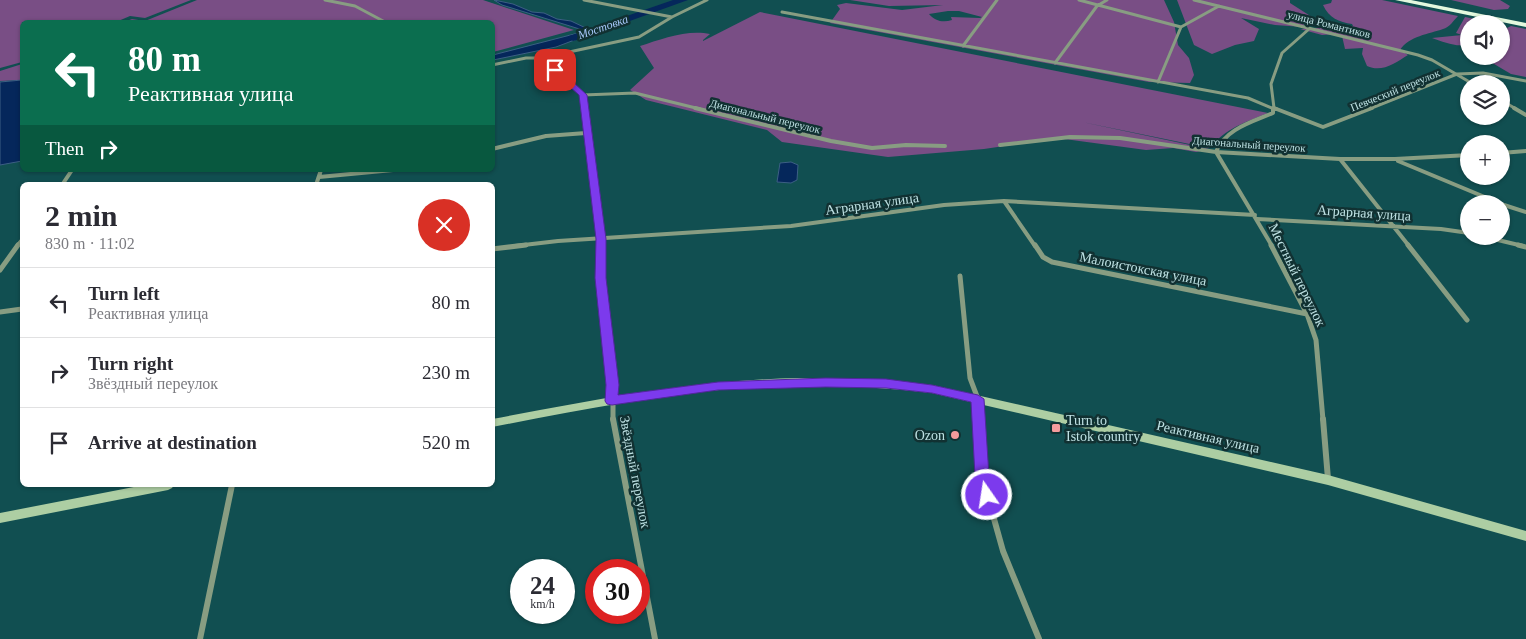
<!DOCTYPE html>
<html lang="en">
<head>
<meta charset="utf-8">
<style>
	:root { --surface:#fff; --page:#f2f2f3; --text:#2b2b33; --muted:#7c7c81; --line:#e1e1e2 }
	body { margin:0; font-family:"Times New Roman",serif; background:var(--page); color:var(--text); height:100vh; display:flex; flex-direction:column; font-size:19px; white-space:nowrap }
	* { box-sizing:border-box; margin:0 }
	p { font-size:16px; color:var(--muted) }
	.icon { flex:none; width:28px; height:28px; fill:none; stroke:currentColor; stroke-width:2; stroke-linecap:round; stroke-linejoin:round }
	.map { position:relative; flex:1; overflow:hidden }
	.drawer { position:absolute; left:20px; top:182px; width:475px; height:305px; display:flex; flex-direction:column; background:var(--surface); border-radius:8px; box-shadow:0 1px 4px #0004 }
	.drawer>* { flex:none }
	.guide { position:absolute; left:20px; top:20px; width:475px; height:152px; border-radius:8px; box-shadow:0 1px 4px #0004; background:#0b6e4f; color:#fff; overflow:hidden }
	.tools { position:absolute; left:1460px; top:15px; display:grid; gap:10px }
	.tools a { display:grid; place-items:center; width:50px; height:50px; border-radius:50%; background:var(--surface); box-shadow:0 1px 4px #0004; font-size:25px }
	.speed { position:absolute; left:510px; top:559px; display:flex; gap:10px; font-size:25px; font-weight:700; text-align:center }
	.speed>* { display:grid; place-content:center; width:65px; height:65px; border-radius:50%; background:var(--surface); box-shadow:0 1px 4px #0004; line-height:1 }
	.speed small { font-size:12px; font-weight:400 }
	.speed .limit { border:8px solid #d22; background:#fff; color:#111 }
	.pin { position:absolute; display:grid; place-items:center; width:42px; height:42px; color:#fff; margin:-21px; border-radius:10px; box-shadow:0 2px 8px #0006 }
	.me { position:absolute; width:55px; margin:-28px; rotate:347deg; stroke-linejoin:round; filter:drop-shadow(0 0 4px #0008) }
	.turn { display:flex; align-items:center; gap:18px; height:105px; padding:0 25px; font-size:22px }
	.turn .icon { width:65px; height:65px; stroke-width:2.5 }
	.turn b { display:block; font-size:35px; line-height:42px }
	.then { display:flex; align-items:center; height:48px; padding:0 25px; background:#0003; gap:10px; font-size:19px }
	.round { display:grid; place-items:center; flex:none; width:52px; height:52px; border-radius:26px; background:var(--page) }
	.head { display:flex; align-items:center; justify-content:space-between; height:85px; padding:0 25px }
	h1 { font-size:30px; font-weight:600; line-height:38px }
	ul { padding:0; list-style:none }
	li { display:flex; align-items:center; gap:15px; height:70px; padding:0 25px; border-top:1px solid var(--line) }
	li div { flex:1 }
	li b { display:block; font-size:19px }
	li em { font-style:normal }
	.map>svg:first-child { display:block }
	.green { fill:#794e85; fill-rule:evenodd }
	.water { fill:#05275b; stroke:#3c5f84 }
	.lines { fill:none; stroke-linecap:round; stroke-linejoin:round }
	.river { fill:#05275b; fill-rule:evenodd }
	.minor-far3 { stroke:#889d82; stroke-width:3 }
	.minor-far2 { stroke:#889d82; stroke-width:4 }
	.minor-far1 { stroke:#889d82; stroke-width:5 }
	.minor { stroke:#889d82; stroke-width:6 }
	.secondary { fill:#adcea3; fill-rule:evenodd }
	.trunk { fill:#e4f9de; fill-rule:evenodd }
	.route { fill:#7c3aed; stroke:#51269a }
	.poi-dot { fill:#f59b9c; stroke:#113132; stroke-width:2 }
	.labels { text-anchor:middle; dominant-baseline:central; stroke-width:5; stroke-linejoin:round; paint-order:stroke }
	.far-street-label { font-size:11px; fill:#bee1e3; stroke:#113132 }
	.far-water-label { font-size:12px; font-style:italic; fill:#a8c8f9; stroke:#113132 }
	.street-label { font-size:14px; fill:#bee1e3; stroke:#113132 }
	.poi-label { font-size:14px; fill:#bee1e3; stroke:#113132; text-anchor:start }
</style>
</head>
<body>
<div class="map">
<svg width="1526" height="639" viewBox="0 0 1526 639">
	<rect width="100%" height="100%" fill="#114f51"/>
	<path class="green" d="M0,0H191L145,18L130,16L116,22H22V62L0,68Z
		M197,0H483L574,30L493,52L492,22H124L132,19L145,21Z
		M850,0H1164L1174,22L1178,45L1189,58L1194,75L1190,83L1149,82L830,23L840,9L837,5L846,3L902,10L943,5L889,6ZM948,11H959L982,17L980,18L951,17L952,20C943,23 935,21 929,14Z
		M1177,0H1290V3L1323,24L1305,22L1303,27L1275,25L1241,18L1259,29L1254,41L1235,45L1212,54L1194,45Z
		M1332,0H1382L1458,16C1454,20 1449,28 1443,29C1429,34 1409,36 1400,50L1408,55C1395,63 1382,73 1367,66L1362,54L1363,48L1345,49L1342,36L1336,34L1322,35L1300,29L1353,26L1352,24C1339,22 1329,18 1323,5L1331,3Z
		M1451,0H1500L1510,6L1508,9L1494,10Z
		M760,12L1268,113C1243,123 1227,128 1209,148L1082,122L1209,149L1196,152L1173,148L1146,150L1057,138L984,149L888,157L782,142L767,130L646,100L630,90L654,68L640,46C661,39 688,29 710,34L703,40V41Z
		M1465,17L1500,24H1469V36L1462,37L1469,39V44C1457,48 1444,42 1432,38L1462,35L1456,33Z
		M1511,26L1526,29V77L1511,74L1489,61L1487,56H1501V31Z
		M22,64V80L0,81V71Z"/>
	<path class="water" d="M494,0L513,4L532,12L544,13L557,19L571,21L590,30H595L593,33L556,47L493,60V55L586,31L502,5Z
		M22,80V161L0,165V82Z
		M791,162L798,165L797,180L791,183L777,182L780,163Z"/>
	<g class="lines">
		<path class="river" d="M673,0H688L577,40L573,41L568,38L569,36Z"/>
		<path class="minor-far3" d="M325,0L355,6L385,22
			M584,0L672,17
			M1079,0L1181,27
			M1194,0L1418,55L1432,60L1473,84
			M782,12L1248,98L1274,109
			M963,46L997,0
			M541,58L583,95L585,109
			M1055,63L1097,6L1107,0
			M492,65L526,58H541L639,37L672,17L707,0
			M1158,82L1181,27L1219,6
			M583,95L635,93L700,109
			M1501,100L1516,109
			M1277,109L1274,108L1271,84L1282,53L1309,29
			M1369,109L1457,74L1483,73L1526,81"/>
		<path class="minor-far2" d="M585,108L601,246
			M695,108L831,141L872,148L906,145L945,146
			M1274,108L1323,127L1372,108
			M1514,108L1526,115
			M1000,145L1070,137L1120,138L1216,152L1340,159H1395L1469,155
			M492,149L546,136L586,133
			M1501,153L1526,151
			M1340,159L1409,246
			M1398,161L1504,205L1526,212
			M319,177L393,170
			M62,185L72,170
			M316,185L321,170
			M1004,201L1035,246
			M1257,219L1441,229L1469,233
			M1481,236L1523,246
			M17,246L22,240
			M515,246L558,241L791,226L944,205L1004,201L1255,215
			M1272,246L1216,152C1225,129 1252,122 1273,113V108"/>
		<path class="minor-far1" d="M601,245V278L613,385V420
			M1035,245L1043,257L1052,262L1307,314
			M1271,245L1307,314L1316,340L1323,420
			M1408,245L1467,320
			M1518,245L1526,247
			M492,249L526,245
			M0,270L18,245
			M960,276L970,378L978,399L979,420
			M0,312L22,309"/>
		<path class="minor" d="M613,419L655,639
			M979,419L982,476L1003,551L1039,639
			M1323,419L1328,479
			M200,639L232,485"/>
		<path class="secondary" d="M798,378L852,379L932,385L1328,475L1526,531V541L1328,485L932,393C869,386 806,383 743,388C659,394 575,411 492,427V419C594,400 694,380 798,378Z
			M144,485H174L172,488L168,490L0,523V513Z"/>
		<path class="trunk" d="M1395,0H1411L1526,23V27Z"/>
	</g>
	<path class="route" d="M553,68H558L587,95L606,239V278L619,385L618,395L718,382L826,378L886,379L932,385L978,395L984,399L989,476L994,495L992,499L987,500L982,499L975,476L971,402L932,393L886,388L826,387L718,390L612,405L607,404L605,401L606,385L595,278L596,239L579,95L553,72Z"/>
	<g class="poi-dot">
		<rect x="1051" y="423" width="10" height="10" rx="2.5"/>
		<circle cx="955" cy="435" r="5"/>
	</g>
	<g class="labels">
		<g class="far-street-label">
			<text transform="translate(1329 24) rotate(14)">улица Романтиков</text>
			<text transform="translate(1395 90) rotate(-22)">Певческий переулок</text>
			<text transform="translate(765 116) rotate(14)">Диагональный переулок</text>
			<text transform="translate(1249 144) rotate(4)">Диагональный переулок</text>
		</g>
		<g class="far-water-label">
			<text transform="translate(603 27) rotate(-19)">Мостовка</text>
		</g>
		<g class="street-label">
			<text transform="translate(872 204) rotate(-8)">Аграрная улица</text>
			<text transform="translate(1364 213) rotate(4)">Аграрная улица</text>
			<text transform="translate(1143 269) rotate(11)">Малоистокская улица</text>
			<text transform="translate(1297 275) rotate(64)">Местный переулок</text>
			<text transform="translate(1208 437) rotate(13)">Реактивная улица</text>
			<text transform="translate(635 472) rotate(79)">Звёздный переулок</text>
		</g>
		<g class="poi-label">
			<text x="1066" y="420">Turn to<tspan x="1066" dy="16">Istok country</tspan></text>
			<text x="945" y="435" text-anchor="end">Ozon</text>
		</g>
	</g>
</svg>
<div class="tools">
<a><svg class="icon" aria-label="sound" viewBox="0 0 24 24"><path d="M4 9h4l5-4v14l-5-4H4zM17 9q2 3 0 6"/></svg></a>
<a><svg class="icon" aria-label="layers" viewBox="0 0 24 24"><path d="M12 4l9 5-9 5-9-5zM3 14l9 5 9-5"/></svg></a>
<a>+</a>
<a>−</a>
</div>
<div class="speed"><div>24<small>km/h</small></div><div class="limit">30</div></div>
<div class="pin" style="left:555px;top:70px;background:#d93025"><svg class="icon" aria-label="arrive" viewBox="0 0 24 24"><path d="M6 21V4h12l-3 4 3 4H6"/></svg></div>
<svg class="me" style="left:987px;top:495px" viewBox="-20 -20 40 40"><circle r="17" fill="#7c3aed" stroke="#fff" stroke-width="3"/><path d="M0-11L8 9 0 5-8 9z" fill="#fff"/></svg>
<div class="guide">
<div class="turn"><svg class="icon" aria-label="left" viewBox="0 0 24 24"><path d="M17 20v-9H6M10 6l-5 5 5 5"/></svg><div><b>80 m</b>Реактивная улица</div></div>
<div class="then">Then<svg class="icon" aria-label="right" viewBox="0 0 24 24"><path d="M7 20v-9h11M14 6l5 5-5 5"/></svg></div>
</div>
<section class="drawer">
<div class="head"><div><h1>2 min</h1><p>830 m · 11:02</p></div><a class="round" style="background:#d93025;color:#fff"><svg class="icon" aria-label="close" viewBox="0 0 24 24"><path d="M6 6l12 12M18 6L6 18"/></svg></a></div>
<ul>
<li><svg class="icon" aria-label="left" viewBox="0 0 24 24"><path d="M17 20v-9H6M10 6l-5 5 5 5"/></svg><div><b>Turn left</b><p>Реактивная улица</p></div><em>80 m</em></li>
<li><svg class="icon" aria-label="right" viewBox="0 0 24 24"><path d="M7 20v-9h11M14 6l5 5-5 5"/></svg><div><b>Turn right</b><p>Звёздный переулок</p></div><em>230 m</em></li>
<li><svg class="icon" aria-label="arrive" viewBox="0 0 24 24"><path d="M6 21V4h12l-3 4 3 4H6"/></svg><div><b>Arrive at destination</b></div><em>520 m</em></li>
</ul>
</section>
</div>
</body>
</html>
